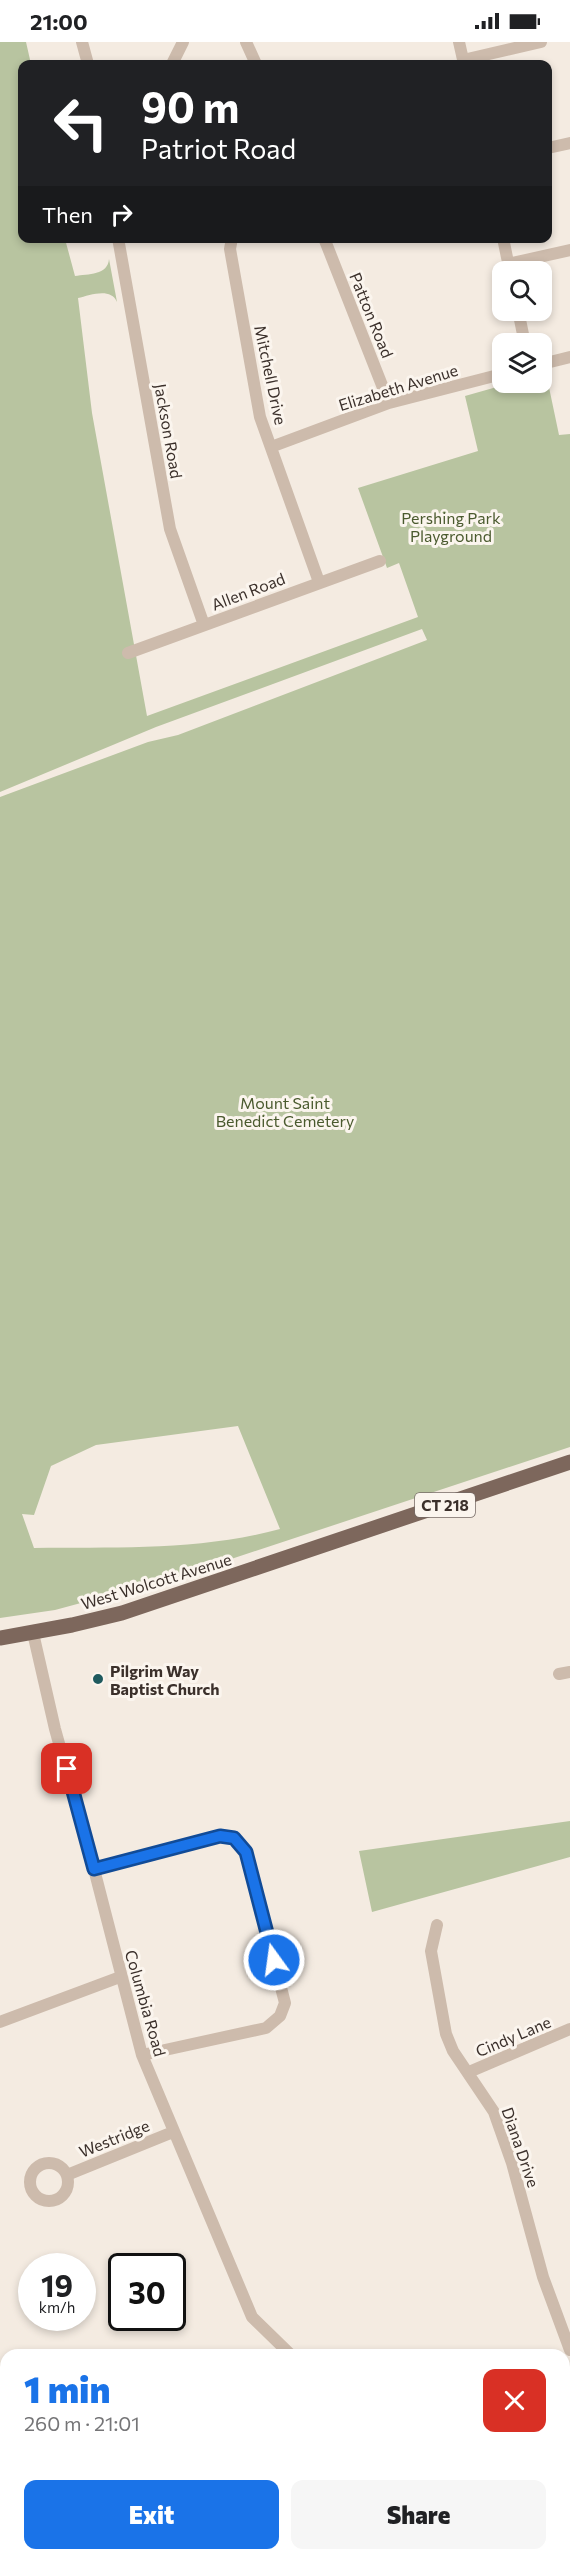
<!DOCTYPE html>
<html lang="en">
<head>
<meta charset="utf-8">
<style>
	:root { --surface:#fff; --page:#f6f6f6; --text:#202124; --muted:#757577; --accent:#1a73e8 }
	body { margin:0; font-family:Commissioner,sans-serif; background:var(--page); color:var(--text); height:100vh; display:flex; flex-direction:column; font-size:22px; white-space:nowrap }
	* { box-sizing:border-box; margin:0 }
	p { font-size:20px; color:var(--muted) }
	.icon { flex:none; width:33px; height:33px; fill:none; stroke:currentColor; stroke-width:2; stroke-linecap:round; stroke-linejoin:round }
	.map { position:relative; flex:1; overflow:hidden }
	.side { position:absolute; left:0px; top:2307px; width:570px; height:212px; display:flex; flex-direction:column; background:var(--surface); border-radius:18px 18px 0 0; box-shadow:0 3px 9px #0003 }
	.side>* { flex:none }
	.banner { position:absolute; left:18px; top:18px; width:534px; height:183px; border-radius:12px; box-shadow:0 3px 9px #0003; background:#202124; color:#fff; overflow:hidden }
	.buttons { position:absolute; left:492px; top:219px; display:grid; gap:12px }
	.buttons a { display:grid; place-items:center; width:60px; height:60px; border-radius:12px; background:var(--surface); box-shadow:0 3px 9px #0003; font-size:30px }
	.speed { position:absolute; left:18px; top:2211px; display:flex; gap:12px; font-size:30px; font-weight:700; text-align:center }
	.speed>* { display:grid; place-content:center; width:78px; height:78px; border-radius:50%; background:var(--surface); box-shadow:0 3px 9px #0003; line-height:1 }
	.speed small { font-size:15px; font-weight:400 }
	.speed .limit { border:3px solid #111; border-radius:9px; background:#fff; color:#111 }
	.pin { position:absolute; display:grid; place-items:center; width:51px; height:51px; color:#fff; margin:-26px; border-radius:12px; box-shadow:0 3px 9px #0006 }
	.me { position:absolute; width:66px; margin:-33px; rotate:346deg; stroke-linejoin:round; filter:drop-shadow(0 0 4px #0008) }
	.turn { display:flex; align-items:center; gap:21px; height:126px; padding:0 24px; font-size:27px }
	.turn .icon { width:78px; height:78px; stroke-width:2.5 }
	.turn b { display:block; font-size:42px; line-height:51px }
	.then { display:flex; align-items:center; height:57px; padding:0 24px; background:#0003; gap:12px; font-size:22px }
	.round { display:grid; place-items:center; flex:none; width:63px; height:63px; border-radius:12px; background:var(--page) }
	.head { display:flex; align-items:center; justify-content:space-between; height:102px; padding:0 24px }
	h1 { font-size:36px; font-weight:800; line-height:45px; color:var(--accent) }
	.action { display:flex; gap:12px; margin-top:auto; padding:12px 24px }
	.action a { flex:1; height:69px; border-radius:12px; background:var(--accent); color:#fff; font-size:24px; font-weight:800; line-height:69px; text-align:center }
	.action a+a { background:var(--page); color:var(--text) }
	.status { display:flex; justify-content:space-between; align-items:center; height:42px; padding:0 30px; background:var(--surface); direction:ltr }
	.status svg { height:16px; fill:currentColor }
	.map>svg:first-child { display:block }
	.green { fill:#b8c4a0; fill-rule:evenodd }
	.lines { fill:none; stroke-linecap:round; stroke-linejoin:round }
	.street { stroke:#cdbbac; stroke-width:12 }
	.primary { stroke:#7d675c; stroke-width:15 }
	.route-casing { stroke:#114b97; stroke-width:15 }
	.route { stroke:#1a73e8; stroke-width:10 }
	.poi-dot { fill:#1f5a5e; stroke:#fbf5ee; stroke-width:2 }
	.labels { text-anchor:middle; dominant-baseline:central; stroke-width:6; stroke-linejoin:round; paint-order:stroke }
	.shield { fill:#fbf5ee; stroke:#756b66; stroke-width:1.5 }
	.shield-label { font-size:15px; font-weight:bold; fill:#3b302b }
	.street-label { font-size:16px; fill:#3b302b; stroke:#fbf5ee }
	.park-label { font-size:16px; fill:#4a5a2e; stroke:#fbf5ee }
	.poi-label { font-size:16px; font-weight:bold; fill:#3b302b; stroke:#fbf5ee; text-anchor:start }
</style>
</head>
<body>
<div class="status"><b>21:00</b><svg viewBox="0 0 49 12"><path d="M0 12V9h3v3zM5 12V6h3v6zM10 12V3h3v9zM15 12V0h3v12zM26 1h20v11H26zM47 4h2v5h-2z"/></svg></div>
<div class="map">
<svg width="570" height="2518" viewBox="0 0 570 2518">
	<rect width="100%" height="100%" fill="#f4ebe1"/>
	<path class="green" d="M0,0H26L31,22H22V196L65,197L75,234C88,232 108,233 109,217L117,260C111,245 90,253 78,256L92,371L147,674L418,575L399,521L387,526L358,446L478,409L465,354L511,341L542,340V332L546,331L559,393L570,392V1405L177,1535L55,1568L0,1576V755L148,700L178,693L427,598L422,587L156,685L0,750ZM238,1384L280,1487C200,1509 117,1505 34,1506L22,1472L34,1473L51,1424L96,1403Z
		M570,1779V1815L372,1870L359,1809Z
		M570,2411V2518H462L461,2513L564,2512V2414Z"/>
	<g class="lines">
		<path class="street" d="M82,0L88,22
			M246,0L256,22
			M459,0L464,22
			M463,18L541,0
			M172,22L183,0
			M548,106L570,101
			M118,196L170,487L204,583
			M232,196L230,207L260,375L319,540
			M324,196L389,361
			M503,196L510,230
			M508,222L570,208
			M518,268L525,302
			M542,322L570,315
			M271,405L389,361L502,332
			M128,611L380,519
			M33,1591L55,1687L94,1827L142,2013L252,2275L291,2313
			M559,1632L570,1630
			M94,1827L220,1794L234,1796L246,1810L285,1961L280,1974L266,1986L142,2013
			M437,1883L431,1909L446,1992L453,2009L494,2070L512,2121L543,2235L570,2308
			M0,1980L120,1935
			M469,2030L570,1987
			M30 2140a19 19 0 1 1 38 0a19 19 0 1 1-38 0Z
			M67,2133L173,2090
			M0,2336L6,2344
			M564,2348L570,2346
			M0,2422L6,2421
			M34,2512L35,2518
			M232,2512L239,2518
			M388,2512L397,2518
			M298,2518L310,2512"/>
		<path class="primary" d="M0,1596L72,1583L122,1571L570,1420"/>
	</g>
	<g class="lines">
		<g class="route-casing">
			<path id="route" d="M67,1727L94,1827L220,1794L234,1796L246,1810L274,1918"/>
		</g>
		<use href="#route" class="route"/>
	</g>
	<circle class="poi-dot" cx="98" cy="1637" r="6"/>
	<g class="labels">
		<rect class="shield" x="415" y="1451" width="60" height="24" rx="4.5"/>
		<g class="shield-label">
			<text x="445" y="1463">CT 218</text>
		</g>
		<g class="street-label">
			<text transform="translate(372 273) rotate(68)">Patton Road</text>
			<text transform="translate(271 333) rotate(78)">Mitchell Drive</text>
			<text transform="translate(398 345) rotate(-17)">Elizabeth Avenue</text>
			<text transform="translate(169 389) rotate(80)">Jackson Road</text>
			<text transform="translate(248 549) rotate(-21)">Allen Road</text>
			<text transform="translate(156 1539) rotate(-17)">West Wolcott Avenue</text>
			<text transform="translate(146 1961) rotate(74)">Columbia Road</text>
			<text transform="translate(513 1994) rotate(-23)">Cindy Lane</text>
			<text transform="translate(114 2096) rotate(-22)">Westridge</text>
			<text transform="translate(521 2105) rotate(71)">Diana Drive</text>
		</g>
		<g class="park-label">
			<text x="451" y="475">Pershing Park<tspan x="451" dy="18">Playground</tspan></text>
			<text x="285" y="1060">Mount Saint<tspan x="285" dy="18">Benedict Cemetery</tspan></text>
		</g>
		<g class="poi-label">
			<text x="110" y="1628">Pilgrim Way<tspan x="110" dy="18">Baptist Church</tspan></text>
		</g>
	</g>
</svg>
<div class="buttons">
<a><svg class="icon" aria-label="search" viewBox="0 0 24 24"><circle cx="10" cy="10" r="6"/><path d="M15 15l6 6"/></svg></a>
<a><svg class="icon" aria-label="layers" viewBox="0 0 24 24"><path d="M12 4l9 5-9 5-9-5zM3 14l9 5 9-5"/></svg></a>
</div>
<div class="speed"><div>19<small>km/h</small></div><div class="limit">30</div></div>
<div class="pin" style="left:67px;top:1727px;background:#d93025"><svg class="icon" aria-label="arrive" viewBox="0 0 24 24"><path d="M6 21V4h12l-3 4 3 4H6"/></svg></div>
<svg class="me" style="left:274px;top:1918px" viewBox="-20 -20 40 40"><circle r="17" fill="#1a73e8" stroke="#fff" stroke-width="3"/><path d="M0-11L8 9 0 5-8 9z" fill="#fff"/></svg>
<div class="banner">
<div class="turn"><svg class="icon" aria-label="left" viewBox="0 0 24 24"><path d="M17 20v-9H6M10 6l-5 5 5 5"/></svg><div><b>90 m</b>Patriot Road</div></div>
<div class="then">Then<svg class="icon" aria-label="right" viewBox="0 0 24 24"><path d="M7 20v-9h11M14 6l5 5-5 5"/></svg></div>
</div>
<section class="side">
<div class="head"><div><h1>1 min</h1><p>260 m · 21:01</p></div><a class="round" style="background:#d93025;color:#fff"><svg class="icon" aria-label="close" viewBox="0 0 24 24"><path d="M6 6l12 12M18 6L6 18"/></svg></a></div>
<div class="action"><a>Exit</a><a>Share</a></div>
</section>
</div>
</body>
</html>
